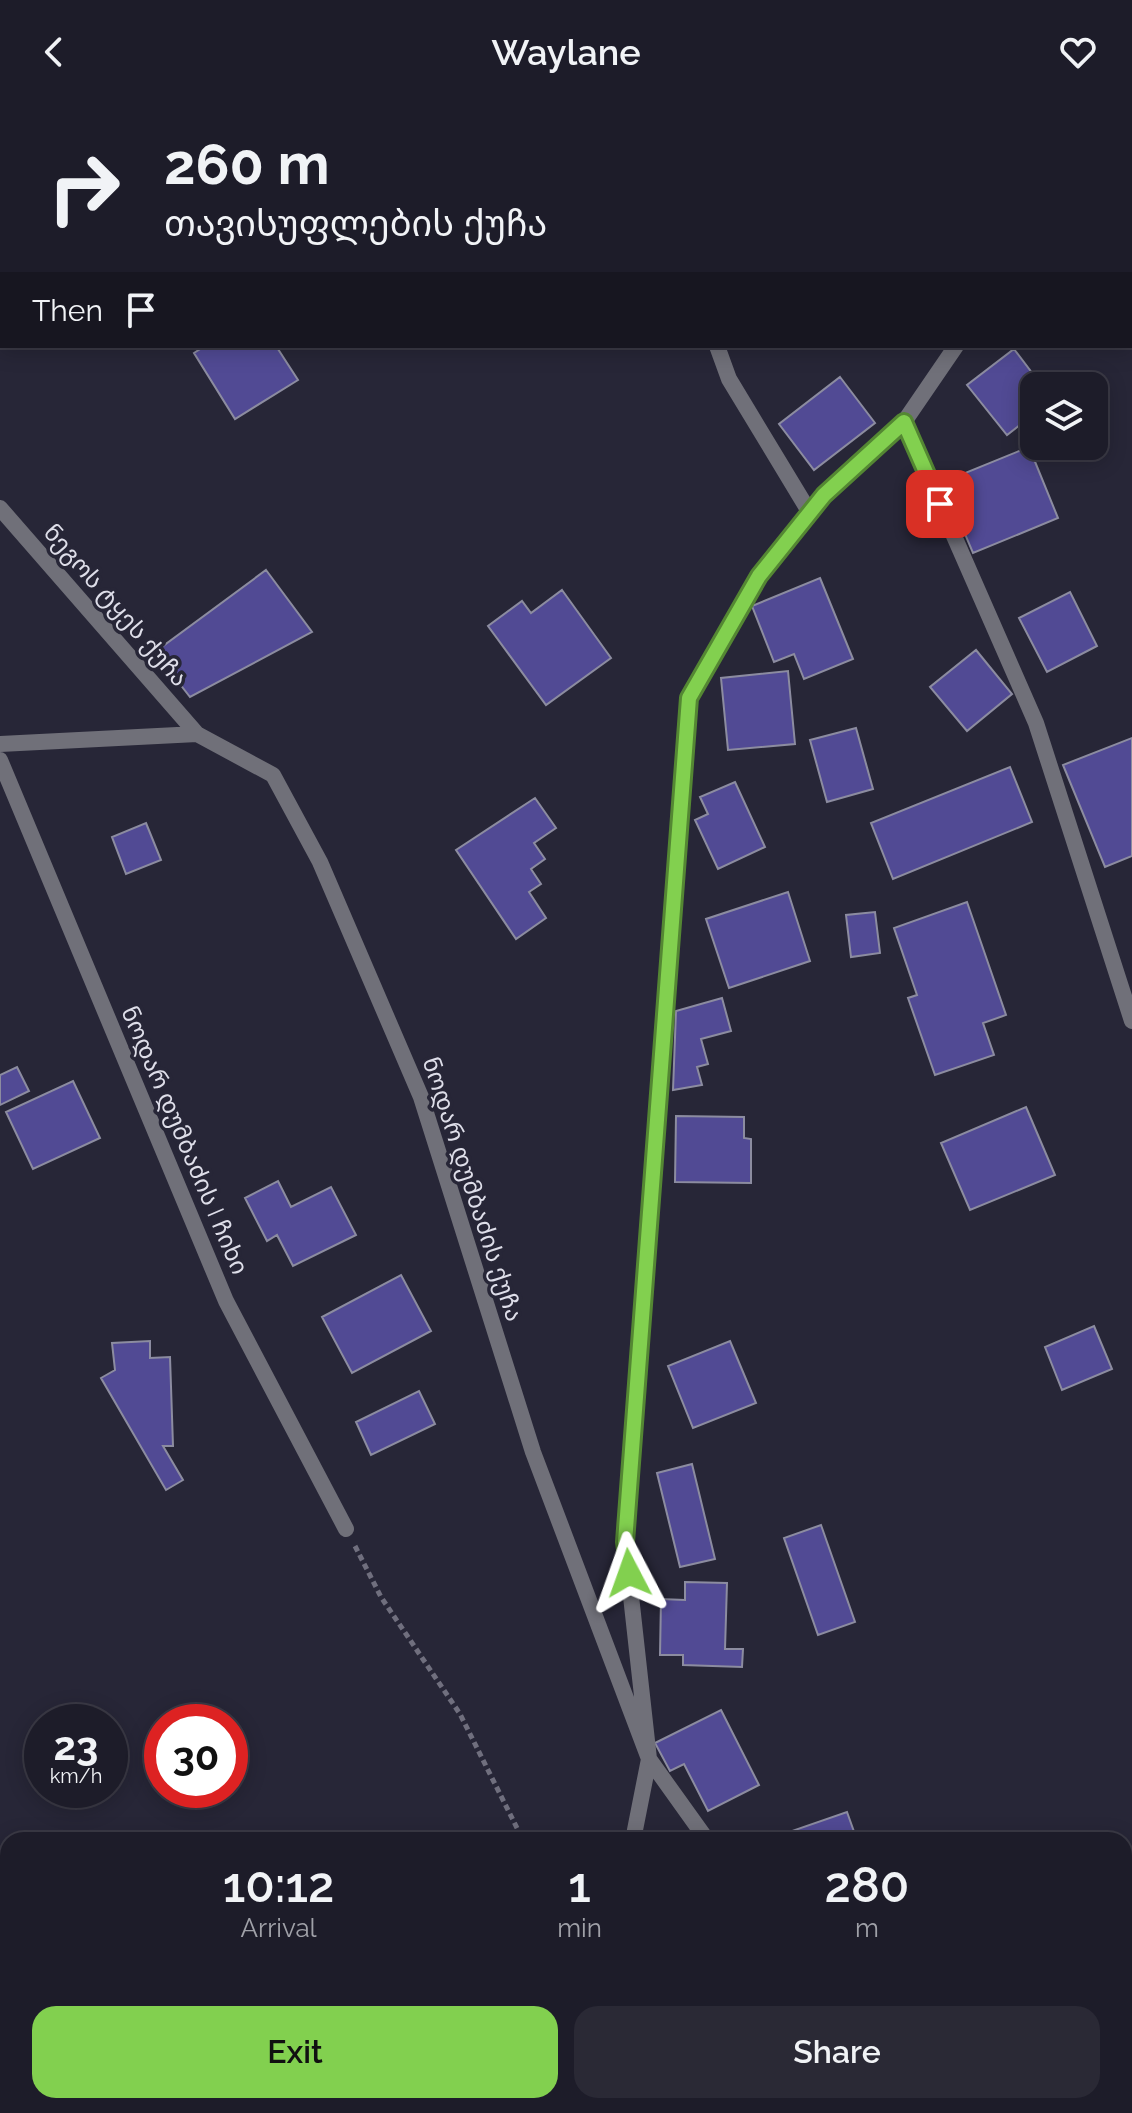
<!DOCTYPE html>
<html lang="en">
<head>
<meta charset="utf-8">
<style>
	:root { --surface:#1d1c29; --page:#2a2935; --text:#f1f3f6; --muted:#a0a1a8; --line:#3b3a46; --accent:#82d04f }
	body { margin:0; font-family:Raleway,"Noto Sans Georgian",sans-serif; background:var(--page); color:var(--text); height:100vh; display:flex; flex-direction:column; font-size:30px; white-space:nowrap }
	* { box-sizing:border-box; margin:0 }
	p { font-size:26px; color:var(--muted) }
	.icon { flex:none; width:44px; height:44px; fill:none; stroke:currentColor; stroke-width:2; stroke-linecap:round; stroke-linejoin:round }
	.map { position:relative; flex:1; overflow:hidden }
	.drawer { position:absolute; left:0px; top:1728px; width:1132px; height:282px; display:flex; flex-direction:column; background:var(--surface); border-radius:24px 24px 0 0; box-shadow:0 4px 20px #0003,0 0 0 2px var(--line) }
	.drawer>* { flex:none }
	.guide { position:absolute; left:0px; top:0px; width:1132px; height:244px; box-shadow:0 4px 20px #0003,0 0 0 2px var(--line); background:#1d1c29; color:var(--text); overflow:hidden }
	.fabs { position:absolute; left:1020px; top:268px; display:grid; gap:16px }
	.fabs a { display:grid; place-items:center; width:88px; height:88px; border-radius:16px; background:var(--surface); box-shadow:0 4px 20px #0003,0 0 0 2px var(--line); font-size:40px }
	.speed { position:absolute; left:24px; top:1600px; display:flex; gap:16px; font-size:40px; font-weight:700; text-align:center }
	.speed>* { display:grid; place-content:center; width:104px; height:104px; border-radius:50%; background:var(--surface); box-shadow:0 4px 20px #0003,0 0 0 2px var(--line); line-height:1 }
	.speed small { font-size:20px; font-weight:400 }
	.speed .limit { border:12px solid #d22; background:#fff; color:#111 }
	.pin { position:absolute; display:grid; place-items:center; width:68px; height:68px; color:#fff; margin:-34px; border-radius:16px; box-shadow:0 4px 12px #0006 }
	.me { position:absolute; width:88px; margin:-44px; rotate:356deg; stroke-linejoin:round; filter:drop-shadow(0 0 6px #0008) }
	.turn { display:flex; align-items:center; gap:28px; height:168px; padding:0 32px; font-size:36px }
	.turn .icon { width:104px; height:104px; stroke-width:2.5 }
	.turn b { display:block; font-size:56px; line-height:68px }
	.then { display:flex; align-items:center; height:76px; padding:0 32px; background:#0003; gap:16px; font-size:30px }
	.eta { display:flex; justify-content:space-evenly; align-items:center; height:136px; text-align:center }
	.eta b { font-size:48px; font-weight:600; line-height:56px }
	.button { display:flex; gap:16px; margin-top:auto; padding:16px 32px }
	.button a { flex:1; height:92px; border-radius:24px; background:var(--accent); color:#111; font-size:32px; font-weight:600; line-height:92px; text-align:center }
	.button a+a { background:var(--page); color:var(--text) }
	header { display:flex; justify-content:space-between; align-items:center; height:104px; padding:0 32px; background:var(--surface); font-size:36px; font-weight:600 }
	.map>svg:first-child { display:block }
	.building { fill:#514a94; stroke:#8c8ca0; stroke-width:2 }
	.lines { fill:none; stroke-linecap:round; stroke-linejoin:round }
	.path { stroke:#706f7e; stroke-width:5; stroke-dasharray:6 4; stroke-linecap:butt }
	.service { stroke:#707079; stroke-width:16 }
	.minor { stroke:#707079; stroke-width:16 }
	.route-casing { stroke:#548733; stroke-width:20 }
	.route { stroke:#82d04f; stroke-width:14 }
	.labels { text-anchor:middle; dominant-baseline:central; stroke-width:7; stroke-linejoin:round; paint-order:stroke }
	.street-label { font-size:24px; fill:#dedee9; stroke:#272637 }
</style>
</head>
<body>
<header><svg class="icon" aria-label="back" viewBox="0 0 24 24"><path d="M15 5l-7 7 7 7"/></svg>Waylane<svg class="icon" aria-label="heart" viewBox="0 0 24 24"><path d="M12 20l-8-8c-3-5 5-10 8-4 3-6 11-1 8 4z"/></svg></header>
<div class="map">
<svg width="1132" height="2009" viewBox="0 0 1132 2009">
	<rect width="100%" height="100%" fill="#272637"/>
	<path class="building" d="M552,0H641L642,2H553Z
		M205,242H276L298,276L235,315L194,249Z
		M1014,245L1042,282H1034V310L1007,331L967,281Z
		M840,273L875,319L814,366L779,320Z
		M1029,343L1058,414L973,449L943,378Z
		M266,466L312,528L190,593L155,548Z
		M820,474L853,555L804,575L794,550L774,558L752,502Z
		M562,486L611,554L546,601L488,522L522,497L531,509Z
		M1070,488L1097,542L1047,568L1019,514Z
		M976,546L1012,590L967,627L930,583Z
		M788,567L795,640L728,646L721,574Z
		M856,624L873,685L827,698L810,636Z
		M1132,634V752L1105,763L1063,661Z
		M1010,663L1032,718L893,775L871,719Z
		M735,678L765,743L718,765L695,716L708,710L700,693Z
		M535,694L556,724L534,739L545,755L531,765L541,780L529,788L546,814L516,835L456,746Z
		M146,719L161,756L126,770L112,733Z
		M788,788L810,857L729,884L706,815Z
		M967,798L1006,911L983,919L994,951L935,971L908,894L917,891L894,824Z
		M875,808L880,849L851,853L846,811Z
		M722,894L731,927L701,935L708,960L697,963L702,981L673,986L676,907Z
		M17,963L29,987L0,1001V971Z
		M73,977L100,1034L33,1065L6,1008Z
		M1026,1003L1055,1071L970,1106L941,1039Z
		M676,1012L744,1013V1034L751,1035V1079L675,1078Z
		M278,1077L291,1103L331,1083L356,1131L293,1162L277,1131L267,1137L245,1094Z
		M401,1171L431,1227L352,1269L322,1213Z
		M1094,1222L1112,1265L1062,1286L1045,1243Z
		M150,1237V1254L170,1253L173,1342H163L183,1376L166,1386L101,1274L115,1266L112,1239Z
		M730,1237L756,1299L693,1324L668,1262Z
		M419,1287L435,1320L371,1351L356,1318Z
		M692,1360L715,1455L680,1463L657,1369Z
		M821,1421L855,1518L818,1531L784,1434Z
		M685,1478L727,1479L725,1545H743L742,1563L683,1561V1551H660L661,1495L685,1496Z
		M721,1606L759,1681L708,1707L684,1660L670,1667L655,1639Z
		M847,1708L857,1736H792L789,1728Z
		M634,2002H682L685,2009H617Z
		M914,2002H945L931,2009H918Z"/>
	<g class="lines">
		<path class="path" d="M355,1442L381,1493L460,1610L523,1736"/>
		<path class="service" d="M717,242L729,275L810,409"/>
		<path class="minor" d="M1130,36L1132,35
			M904,318L1036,619L1132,917
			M0,404L197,630
			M0,640L197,630L273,671L320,758L421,993L533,1348L649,1655L707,1736
			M0,656L226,1197L346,1425
			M633,1736L649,1655L625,1438L689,594L759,472L824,391L904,318L956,242
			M883,2002L885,2009
			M577,2009L579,2002"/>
	</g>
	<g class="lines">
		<g class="route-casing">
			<path id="route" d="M629,1469L625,1438L689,594L759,472L824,391L904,318L940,400"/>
		</g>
		<use href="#route" class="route"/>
	</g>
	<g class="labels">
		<g class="street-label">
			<text transform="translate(116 501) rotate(49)">ნეგოს ტყეს ქუჩა</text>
			<text transform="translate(185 1036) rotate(67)">ნოდარ დუმბაძის I ჩიხი</text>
			<text transform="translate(473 1085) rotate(72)">ნოდარ დუმბაძის ქუჩა</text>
		</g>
	</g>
</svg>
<div class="fabs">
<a><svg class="icon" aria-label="layers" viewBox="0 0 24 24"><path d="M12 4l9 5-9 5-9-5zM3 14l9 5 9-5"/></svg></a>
</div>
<div class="speed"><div>23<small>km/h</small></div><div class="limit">30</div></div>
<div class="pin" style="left:940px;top:400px;background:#d93025"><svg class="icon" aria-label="arrive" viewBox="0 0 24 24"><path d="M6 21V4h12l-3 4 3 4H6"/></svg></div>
<svg class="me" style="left:629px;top:1469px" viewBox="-20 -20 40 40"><path d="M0-17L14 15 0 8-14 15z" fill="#82d04f" stroke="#fff" stroke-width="4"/></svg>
<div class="guide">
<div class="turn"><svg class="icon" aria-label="right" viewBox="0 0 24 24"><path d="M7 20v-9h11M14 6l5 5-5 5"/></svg><div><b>260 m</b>თავისუფლების ქუჩა</div></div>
<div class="then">Then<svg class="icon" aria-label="arrive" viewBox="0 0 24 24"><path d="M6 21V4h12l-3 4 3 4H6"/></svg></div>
</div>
<section class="drawer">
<div class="eta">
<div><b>10:12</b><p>Arrival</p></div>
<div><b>1</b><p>min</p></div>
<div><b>280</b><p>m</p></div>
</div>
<div class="button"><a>Exit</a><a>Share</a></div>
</section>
</div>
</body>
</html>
